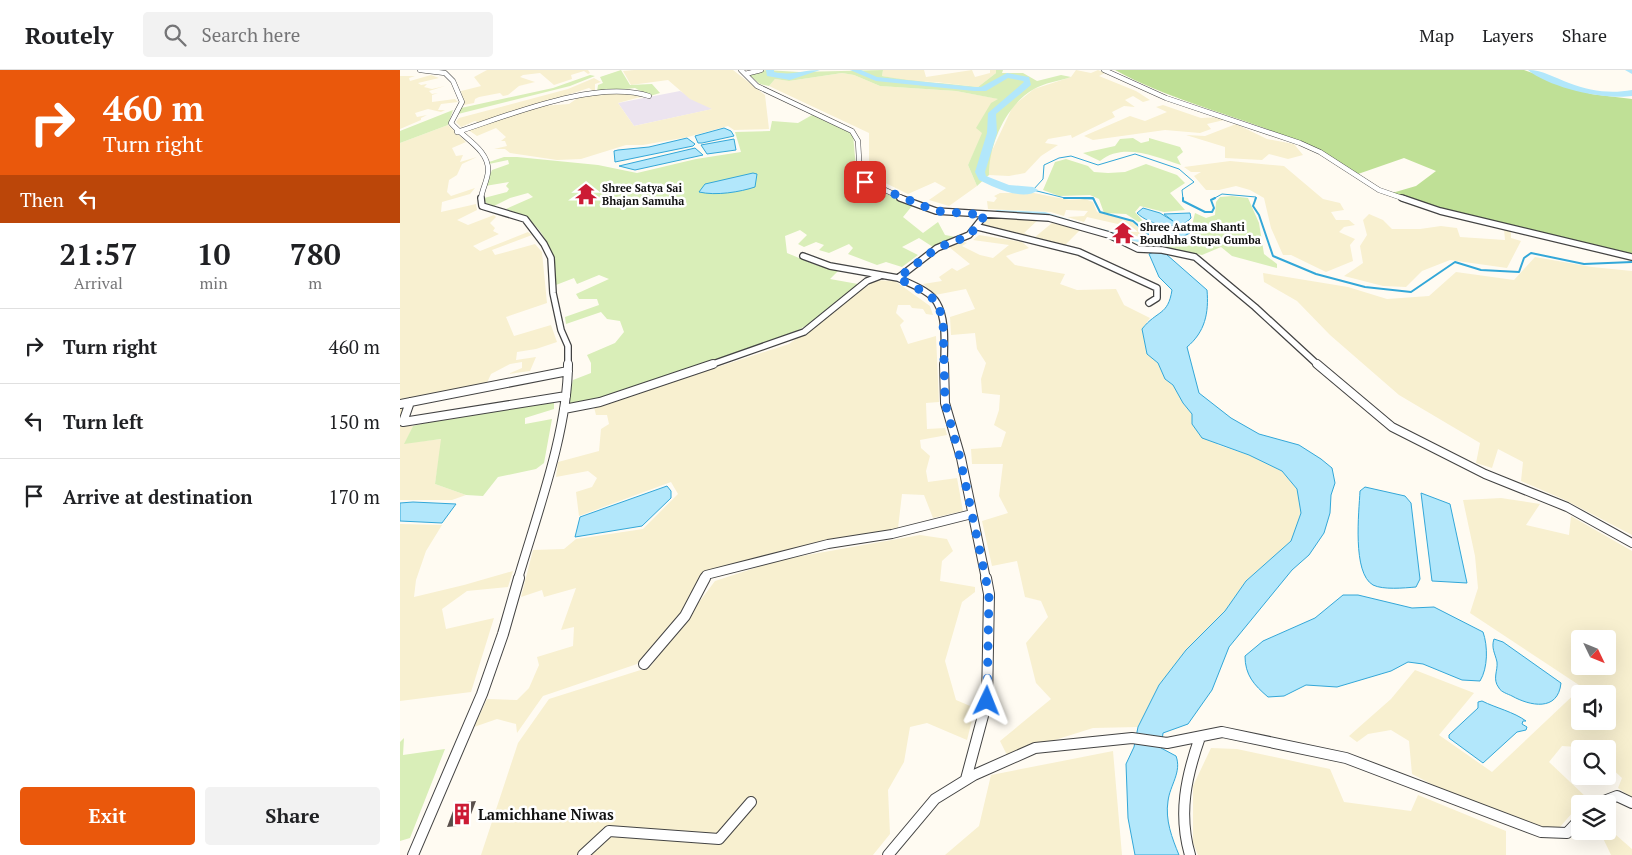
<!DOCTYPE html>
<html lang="en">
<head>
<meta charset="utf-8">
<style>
	:root { --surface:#fff; --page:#f2f2f2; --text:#202124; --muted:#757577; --line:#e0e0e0; --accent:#ea580c }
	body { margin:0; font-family:"PT Serif",serif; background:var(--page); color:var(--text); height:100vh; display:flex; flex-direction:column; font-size:19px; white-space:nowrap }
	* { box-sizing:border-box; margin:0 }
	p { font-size:16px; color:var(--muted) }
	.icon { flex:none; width:28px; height:28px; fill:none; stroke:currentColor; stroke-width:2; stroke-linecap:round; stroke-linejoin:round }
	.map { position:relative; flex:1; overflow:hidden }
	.side { display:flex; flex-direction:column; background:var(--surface); width:400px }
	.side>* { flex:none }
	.guide { background:#ea580c; color:#fff; overflow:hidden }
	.needle { width:32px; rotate:133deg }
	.tools { position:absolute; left:1171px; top:560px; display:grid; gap:10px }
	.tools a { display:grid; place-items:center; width:45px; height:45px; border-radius:5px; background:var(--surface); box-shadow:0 5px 20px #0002; font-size:25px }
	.pin { position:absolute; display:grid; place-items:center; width:42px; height:42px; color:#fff; margin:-21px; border-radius:10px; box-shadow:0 2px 8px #0006 }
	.me { position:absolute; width:55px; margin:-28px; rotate:2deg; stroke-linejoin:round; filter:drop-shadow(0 0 4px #0008) }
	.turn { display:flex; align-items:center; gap:18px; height:105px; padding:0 20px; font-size:22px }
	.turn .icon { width:65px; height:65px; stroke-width:2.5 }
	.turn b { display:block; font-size:35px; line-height:42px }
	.then { display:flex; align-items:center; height:48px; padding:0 20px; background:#0003; gap:10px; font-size:19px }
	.eta { display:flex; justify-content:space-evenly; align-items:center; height:85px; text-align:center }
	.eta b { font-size:30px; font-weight:600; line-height:35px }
	.cta { display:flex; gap:10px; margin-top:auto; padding:10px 20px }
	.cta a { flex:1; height:58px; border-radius:5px; background:var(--accent); color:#fff; font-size:20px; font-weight:600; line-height:58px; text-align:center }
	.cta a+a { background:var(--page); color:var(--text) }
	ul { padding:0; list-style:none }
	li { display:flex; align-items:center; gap:15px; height:75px; padding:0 20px; border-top:1px solid var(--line) }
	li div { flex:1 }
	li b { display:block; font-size:19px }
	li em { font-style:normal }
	header { display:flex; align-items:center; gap:30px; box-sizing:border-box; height:70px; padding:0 25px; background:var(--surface); border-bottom:1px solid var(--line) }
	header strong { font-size:24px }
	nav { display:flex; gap:28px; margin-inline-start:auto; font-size:18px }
	.search { width:350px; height:45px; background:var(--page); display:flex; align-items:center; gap:12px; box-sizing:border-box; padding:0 18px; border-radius:5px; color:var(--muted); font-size:19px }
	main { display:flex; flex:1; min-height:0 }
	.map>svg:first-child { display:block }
	.industrial { fill:#ece4ef }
	.farmland { fill:#f8f0d0; fill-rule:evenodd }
	.green { fill:#d9eeb8 }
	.forest { fill:#bfe096 }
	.water { fill:#b2e7fb; stroke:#33a7d8 }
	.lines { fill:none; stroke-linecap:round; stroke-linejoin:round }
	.stream-far1 { stroke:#33a7d8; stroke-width:1 }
	.stream { stroke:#33a7d8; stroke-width:2 }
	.canal { fill:#b2e7fb; fill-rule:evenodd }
	.river { fill:#b2e7fb; fill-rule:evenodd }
	.building { fill:#594f4b }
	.minor-far3-casing { stroke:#434343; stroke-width:5.5 }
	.minor-far2-casing { stroke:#434343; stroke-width:8 }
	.minor-far1-casing { stroke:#434343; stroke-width:10 }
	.minor-casing { stroke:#434343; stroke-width:12 }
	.minor-far3 { stroke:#fff; stroke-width:4.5 }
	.minor-far2 { stroke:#fff; stroke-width:5.5 }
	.minor-far1 { stroke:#fff; stroke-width:8 }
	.minor { stroke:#fff; stroke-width:10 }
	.route { stroke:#1a73e8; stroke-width:9; stroke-dasharray:0 16.2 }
	.labels { text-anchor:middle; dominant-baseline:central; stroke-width:5; stroke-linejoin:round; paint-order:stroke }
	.far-poi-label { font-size:11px; font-weight:bold; fill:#101010; stroke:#fff; text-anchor:start }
	.near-poi-label { font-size:15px; font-weight:bold; fill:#101010; stroke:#fff; text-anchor:start }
</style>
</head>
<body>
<header>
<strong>Routely</strong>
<div class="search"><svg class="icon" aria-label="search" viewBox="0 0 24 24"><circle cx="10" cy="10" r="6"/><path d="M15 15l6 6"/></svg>Search here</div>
<nav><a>Map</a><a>Layers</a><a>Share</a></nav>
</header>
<main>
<section class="side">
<div class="guide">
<div class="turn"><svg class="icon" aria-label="right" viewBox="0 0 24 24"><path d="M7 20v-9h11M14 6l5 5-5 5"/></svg><div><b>460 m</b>Turn right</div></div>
<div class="then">Then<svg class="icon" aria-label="left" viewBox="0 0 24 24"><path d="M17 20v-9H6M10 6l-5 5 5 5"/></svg></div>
</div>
<div class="eta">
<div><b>21:57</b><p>Arrival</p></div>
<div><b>10</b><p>min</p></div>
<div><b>780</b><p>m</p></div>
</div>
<ul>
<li><svg class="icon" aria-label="right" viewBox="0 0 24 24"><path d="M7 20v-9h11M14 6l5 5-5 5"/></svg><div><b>Turn right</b></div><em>460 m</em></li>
<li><svg class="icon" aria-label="left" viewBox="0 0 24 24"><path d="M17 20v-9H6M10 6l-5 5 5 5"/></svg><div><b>Turn left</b></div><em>150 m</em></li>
<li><svg class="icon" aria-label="arrive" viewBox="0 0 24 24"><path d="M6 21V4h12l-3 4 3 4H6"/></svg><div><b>Arrive at destination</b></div><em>170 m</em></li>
</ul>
<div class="cta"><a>Exit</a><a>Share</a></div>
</section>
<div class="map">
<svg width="1232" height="785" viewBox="0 0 1232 785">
	<rect width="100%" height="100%" fill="#fffbf2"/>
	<path class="industrial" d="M280,21L313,39L234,56L218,33Z"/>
	<path class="farmland" d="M87,0H188L190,3L188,4L184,1L171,5L172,9L154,15L140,3L123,5L120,7L135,12L119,16L108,25L103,26L100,23L79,27L75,29L74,33L64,35L61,21L81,16L74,7Z
		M234,0H333L365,25L369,59L334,60L328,56L288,67L243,75H226L181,89L157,90L110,83L105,79H94L107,76L105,71H101L106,67L96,58L77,66L67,59L142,36L169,34L179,27L235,21L244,26L218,33L234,56L312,39L290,29L268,10L231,15L223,1Z
		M483,0H524L526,7L572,0L575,7L590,3V0H596V3L578,17L536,12L509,11L482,6Z
		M676,0L691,3L698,0L705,3L699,6L736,21L750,30L743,32L733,26L725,30L735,37L724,36L712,42L715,47L672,68L671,65L648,69L645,73L658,75L641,86L625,103L609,106L589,105V87L613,36L634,19L671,7Z
		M442,3L454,5L480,16L556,21L599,29L568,95L577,116L549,136L529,130L546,118L535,112L508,124L469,105V63L369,16L375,9L389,11Z
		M31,5L39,8L18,13L21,15L27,14L24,17L32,19L45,16L29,21L32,24L38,23L32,25V32L55,29L58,32L41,34L38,40H45L41,42L28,39L15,43L17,47L27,45L21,48V50L0,59V6H15L9,8L10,11Z
		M194,8L201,12L195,14V22L189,18L81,53L75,51L61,57L56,52L59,48L168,19Z
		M763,35L801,48L822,47L824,50L807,54L811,59L800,63L765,60L693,70L684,66L730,46L745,51L767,42L756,37Z
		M836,54L867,69L894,74L903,85L888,89L869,84L862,90L825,88V77L786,65L805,66Z
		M48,55L66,72L52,78L56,86L63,85L60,92L77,87L62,94L57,105L49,110L47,122L51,126L75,118L70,124L42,132L41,142L76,134L77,140L57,150L68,155L94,145L96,147L90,153L95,158L93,161L99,164L73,176L80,181L128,162L132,165L92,180L95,185L135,174L142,182L147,233L106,247L114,266L151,255L157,272L136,279L117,282L116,290L136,287L130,301L108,304L122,298V292L110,294L91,304L86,315L0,330V73Z
		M830,91L884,96L923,129L940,133L944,140L931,142L936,150H949L955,155L944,157L939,162L955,169L950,175L953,191L926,202L891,185H883L871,158L864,128L850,120L836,116L819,120H806L794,106L801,102H791L784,97Z
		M600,123H634L669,130L685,129L693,132L697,142L732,151L743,163L744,168L727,164L728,161H718L722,155L687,147L684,152L667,147L684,146L688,141L666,140L664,146L651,142L588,139L587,131L594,132L597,128L594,126Z
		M969,144L983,150L992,159H1020L1041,156L1057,158L1060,167L1105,170L1104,159L1111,160V168L1121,171L1107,198L1050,190L1022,201L1006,217L983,216L944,206L963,193L960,176L967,165L963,150Z
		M588,147L639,149L624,163L631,166L629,168L582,157Z
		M652,153L680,160L665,175L635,167Z
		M579,165L622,172L629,178L606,186L615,195L665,204L660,214L677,220L716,219L724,235L750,248L742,259L747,284L758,293L765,309L773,315L783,333L818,375L849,385L882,401L897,419L901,443L891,471L846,511L825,541L786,581L759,615L738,657L693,658L607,685L600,671L651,629L636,613L626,573L648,547L641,531L625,527L617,491L592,496L582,451L608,443L599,426L603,394H572L571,379L601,377L606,362L594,355L599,340L600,325L582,323L581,309L586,293L577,279L575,263L551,265L550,247L575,239L566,219L535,225L523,214L542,211L539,207L552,198L557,201L570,194L549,177L564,172L567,173L562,176L580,185L593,188L609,175L573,170Z
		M1135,187L1192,197L1232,201V465L1165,430L1121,411L1123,392L1098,379L1092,398L1076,393L1080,373L999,325L930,265L897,231L864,212L863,203L948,217L987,229L1029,226L1056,202L1114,210Z
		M475,210L495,211L530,236L533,245L526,244L523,239L512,238L510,235H498L496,243L504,251L500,255L508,274L536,266L539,332L526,333L527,359L545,358L547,365L520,370L521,378L530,386L526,401L528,412L557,408L563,441L533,448L524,425L502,424L498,458L381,481L303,504L284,540L237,594L143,626L117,663L116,654L97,649L74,657L87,629L117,630L129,618L139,595L137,587L173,576L174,557L161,560L176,518L144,527L142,520L121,527L133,480L164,479L176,469L243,459L278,424L271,412L179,446L176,422L192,417L197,408L188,401L156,407L158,392L199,381L201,359L209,354L207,345H196L194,337L389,274Z
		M3,335L1,355L13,356L5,373L42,369L35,414L66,425L52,430H0V336Z
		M1101,428L1140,434L1126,455L1169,465L1171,446L1232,481V728L1218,718L1222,708L1208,695V679L1162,676L1149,692L1186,727L1160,757H1139L1045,721L1012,704L1009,671L991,660L968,664L957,672L949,666L991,629L1015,600L1074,623L1039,665L1092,702L1182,617L1070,543L1078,518L1075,486L1063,430ZM1180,569H1208V596H1180ZM1180,624H1208V651H1180Z
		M0,454L42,455L26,481L16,510L14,527L64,515L113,501L108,517L67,521L42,539L46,559L94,548L71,622L0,631Z
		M520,465L547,469L553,481L542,491L540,511L575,517V522L562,532L545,591L556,630L575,638L567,670L527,653L510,657L504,692L488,720L490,764L473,785H81L118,673L149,629L250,597L315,511L379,490Z
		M811,678L837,679L930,699L944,732L1011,741L1018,725L1106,761V785H798L793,773V716Z
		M713,681L722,785H545L579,756L591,705Z
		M1208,758L1232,779V785H1211L1202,766Z"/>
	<path class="green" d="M221,0L230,15L252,14L260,23L250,26L235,18L197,22L198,15L203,13L200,7Z
		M366,0L399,2L483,0L482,6C514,12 546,13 578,17L596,3V0H603L602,3H623L637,11L661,5L671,7C659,11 644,13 634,19C606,35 589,74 589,105L577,116L568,95L582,63L576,58L591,33L598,29L556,21L480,16L454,5L442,3L389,11L375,9L369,16L360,14L348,4Z
		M190,5L195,6L170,16L58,44L61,38L153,18Z
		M53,40L48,55L0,73V61Z
		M412,45L453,64L457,110L512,136L503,147L523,163L538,152L545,165L556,167L533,177L519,168L502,177L518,185L502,197L486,192L477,195L448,184L453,178L449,174L429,183L419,180L424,175L416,172L404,177L398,174L407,165L400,160L385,166L387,183L416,195L439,200L430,209L458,214L418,249L391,264L197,331L167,335L173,310L191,303V293L187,285L215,273L224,262L220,251L207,249L201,242L166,254L165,247L199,235L197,229H179L176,224L209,209L199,205L177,214L174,208L156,215C152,177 145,151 106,139L133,127L128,123L110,128L94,136L86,133L84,128L107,122L109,119L106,116L109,112L85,116L92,100L109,94L108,90L89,94V92L104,87H117L198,95L237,103L296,89L341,82L335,62L370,61L372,51L398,53Z
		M733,68L741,73L749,71V68L780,77L783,82L777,87L781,95C756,87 723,72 700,91L683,83L715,76L720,69Z
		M666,89L688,96L694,102L708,103L725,102L746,94L777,105L785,113L770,123L785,140L764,142L740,136L735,142L743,151L765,156L754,162L726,144L704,143L699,129L690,125L659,126L643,120L655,92Z
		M832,126L848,128L859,153L864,184L877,194V198L832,186L821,177L802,185L770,179L763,175L794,165L792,155L795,143L806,148L815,145L816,132L820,127Z
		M154,329V339L125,348V354L152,349L144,393L136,399L98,407L83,426L66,425L35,414L41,369L4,374L13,356L64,344Z
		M4,668L3,685L45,679L10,768L0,771V672Z"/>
	<path class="forest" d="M715,0H1124L1191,24L1232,29V186L1040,139L992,123L1016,116L1036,101L1004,88L958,104C885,53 793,43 715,0Z"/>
	<path class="water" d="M324,58L331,61L334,66L302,73H298L295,66Z
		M287,68L295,74L293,76L215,92L214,81L218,80L249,77Z
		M334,69L336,80L307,84L301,75Z
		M295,78L303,85L235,100L219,96Z
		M353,103L357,104L355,117C340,122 316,126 299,122L305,114Z
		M743,138L760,143L773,151L764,144L790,143L791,148C779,162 749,155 737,143Z
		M786,155L790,163L782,167L767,170L765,159Z
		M754,182L766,184L807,220C809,243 805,262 787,277L799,323L831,348L859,364L899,375L921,389L932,398L935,413L931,425L930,443L924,463L909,485L892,500L829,577L812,620L788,654L763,663L761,678L776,686C782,702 770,715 768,731C765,750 772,768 779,785H735L728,748L726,694L734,677L738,657L759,615L786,580L825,541L846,511L891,471L901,443L897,419L882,401L849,385L802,368L792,354V344L783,333L773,315L765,309L758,293L747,284L742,259C757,240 768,246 772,220L759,207L749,184Z
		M267,416L271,421V428L242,456L175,467L180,447Z
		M965,417L1005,426L1011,433L1020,509L1016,517C1004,518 983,520 973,515C952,503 959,442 960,421Z
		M1021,423L1050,434L1067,513L1032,511Z
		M13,432L56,434L42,453L0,451V433Z
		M943,525H958L1012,538L1034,537L1083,562C1088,576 1088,598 1080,611L1062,610L1023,594L1008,592L991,601L937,617L906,615L884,626L868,627C854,615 845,605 845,586L863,571L915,548Z
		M1094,569L1103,572L1161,613C1158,642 1130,636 1112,626C1108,624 1101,622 1099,618C1092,609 1098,601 1097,592C1095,583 1091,578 1094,569Z
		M1082,631C1096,638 1114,642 1126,651H1123L1122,654L1127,657L1126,660L1117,662L1083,693L1049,668V665L1078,638V632Z"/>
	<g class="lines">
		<path class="stream-far1" d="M694,129L665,128L633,120L643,109L644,95L659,88L671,86L698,95L735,84L779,99L794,112L782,120L783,129
			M813,129L822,124L856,127L855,129"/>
		<path class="stream" d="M664,128H693L700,142L733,151L748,164
			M783,128V131L805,142H812L814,138L811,130L815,128
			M856,128L853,136L859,145L873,186L916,204L965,217L1011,222L1055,192L1081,200L1119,202L1124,188L1131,183L1184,194L1232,192"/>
		<path class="canal" d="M462,92L465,94L467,108L473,112V114H469L461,109L459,94Z
			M597,140L645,142L680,153L677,155L645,146L595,143V141Z
			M699,158L747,171L748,172L745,174L697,161L696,160Z"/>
		<path class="river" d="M366,0H374V2C394,6 401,0 420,0L390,10L367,6Z
			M450,0H461L477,7L574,17H581L607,3L629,7L631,15L596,44L597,63L585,102L586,106L609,115L633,117L638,120C624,132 593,117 579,110L575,102L587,63L588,43L624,12L623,11L608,8L586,21H574L476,11Z
			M1128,0C1143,0 1155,8 1169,13C1190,21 1210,24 1232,20V26C1204,30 1150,18 1128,0Z
			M1225,0H1232V4Z"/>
	</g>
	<path class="building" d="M76,731L67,755L47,757L56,733Z"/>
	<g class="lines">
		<g class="minor-far3-casing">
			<path id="minor-far3" d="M20,0L45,3L53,11L62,32L51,53C63,68 90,80 88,102C87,112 82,119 81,129
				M341,0L357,16L452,61L458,71L460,108L504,129
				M704,0L766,28L900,73L920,82L979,120L1005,129
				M345,4L361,0
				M57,62C110,45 195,9 249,26"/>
		</g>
		<g class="minor-far2-casing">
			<path id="minor-far2" d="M81,128L82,136L125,149L144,174L151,188L153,223L161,260L168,276V295
				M500,128L536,141L649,148L709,165L738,179L762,180L795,187L855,237L918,295
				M1002,128L1040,141L1232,187
				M578,157L679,182L757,218V228L749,233
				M403,186L430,196L498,208
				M310,295L404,262L467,211L480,206
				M544,295C544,276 547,250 537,233C531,221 510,214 498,208L537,178L569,165L585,145"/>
		</g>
		<g class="minor-far1-casing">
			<path id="minor-far1" d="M544,294L545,333L561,388L586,509
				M917,294L992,357L1085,404L1167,437L1232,473
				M10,332L3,352L166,326
				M0,334L168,301
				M164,339L200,332L313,294
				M118,509C137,444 168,360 168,294
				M304,509L306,505L428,474L492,464L572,444"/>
		</g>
		<g class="minor-casing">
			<path id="minor" d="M244,594L285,546L305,508
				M566,709L587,631L589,524L586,508
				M1196,734L1217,726L1232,733
				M13,785L82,624L103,564L119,508
				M183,785L209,761L319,769L351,732
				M488,785L535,729L574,705L635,678L732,668L767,673L822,662L946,688L1141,762L1167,763L1180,749
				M790,785C778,744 786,707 800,667"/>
		</g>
		<use href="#minor-far3" class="minor-far3"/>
		<use href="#minor-far2" class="minor-far2"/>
		<use href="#minor-far1" class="minor-far1"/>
		<use href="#minor" class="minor"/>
	</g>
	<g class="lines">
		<path class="route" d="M465,112L536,141L585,145L569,166L537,178L498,208L526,223L537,232L543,250L545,333L560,388L589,524L587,631"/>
	</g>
	<defs>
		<g id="temple-bare" transform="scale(1.725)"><path d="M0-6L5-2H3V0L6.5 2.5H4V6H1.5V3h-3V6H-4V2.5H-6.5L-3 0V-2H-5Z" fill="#cc1b35" stroke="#fff" stroke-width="2.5" paint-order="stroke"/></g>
		<g id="building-bare" transform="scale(1.725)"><path d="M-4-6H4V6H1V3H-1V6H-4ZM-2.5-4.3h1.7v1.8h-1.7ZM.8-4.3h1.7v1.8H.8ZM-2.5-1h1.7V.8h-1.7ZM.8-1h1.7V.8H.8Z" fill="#cc1b35" stroke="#fff" stroke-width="2.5" paint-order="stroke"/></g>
	</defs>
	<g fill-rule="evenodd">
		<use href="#temple-bare" x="186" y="124"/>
		<use href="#temple-bare" x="723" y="163"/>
		<use href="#building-bare" x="62" y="744"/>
	</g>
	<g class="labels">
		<g class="far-poi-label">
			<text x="202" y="118">Shree Satya Sai<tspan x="202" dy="13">Bhajan Samuha</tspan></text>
			<text x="740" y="157">Shree Aatma Shanti<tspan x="740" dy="13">Boudhha Stupa Gumba</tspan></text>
		</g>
		<g class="near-poi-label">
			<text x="78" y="744">Lamichhane Niwas</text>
		</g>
	</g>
</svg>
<div class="tools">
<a><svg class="needle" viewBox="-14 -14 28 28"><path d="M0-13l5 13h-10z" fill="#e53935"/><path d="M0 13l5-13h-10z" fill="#757577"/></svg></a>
<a><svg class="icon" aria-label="sound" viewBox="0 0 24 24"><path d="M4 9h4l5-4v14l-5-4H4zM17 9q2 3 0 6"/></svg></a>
<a><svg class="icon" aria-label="search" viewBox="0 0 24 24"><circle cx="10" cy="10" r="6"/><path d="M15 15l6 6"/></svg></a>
<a><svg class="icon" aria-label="layers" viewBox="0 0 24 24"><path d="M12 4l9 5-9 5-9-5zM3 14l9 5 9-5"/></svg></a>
</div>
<div class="pin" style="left:465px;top:112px;background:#d93025"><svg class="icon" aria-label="arrive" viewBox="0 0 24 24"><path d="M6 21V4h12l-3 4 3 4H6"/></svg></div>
<svg class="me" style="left:587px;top:631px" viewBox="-20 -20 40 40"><path d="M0-17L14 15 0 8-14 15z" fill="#1a73e8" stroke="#fff" stroke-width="4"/></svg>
</div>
</main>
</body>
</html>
